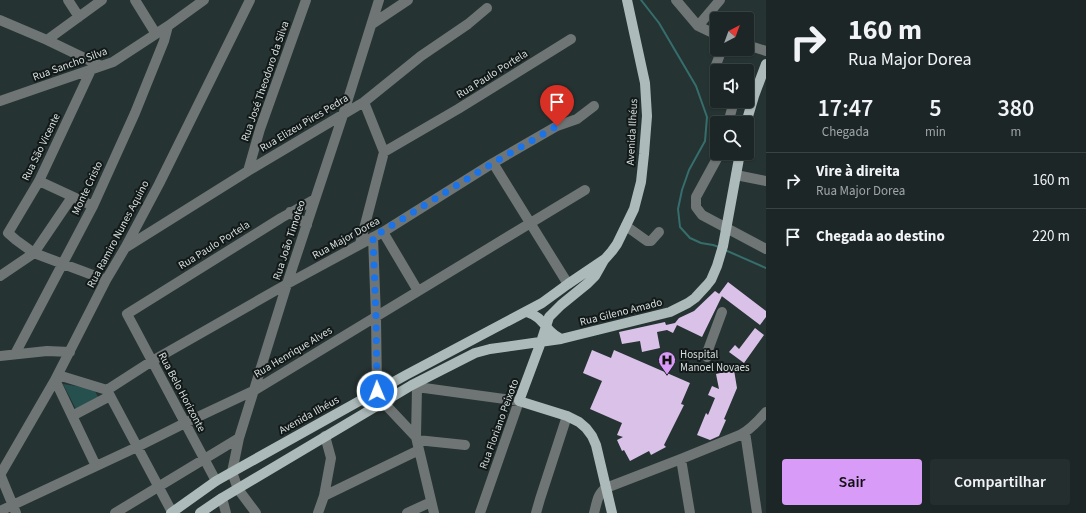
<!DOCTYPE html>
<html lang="pt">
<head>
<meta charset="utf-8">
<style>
	:root { --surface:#1c2626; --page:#252e2e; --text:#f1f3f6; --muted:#a0a5a7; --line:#3a4343; --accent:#d89bf8 }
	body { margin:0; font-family:"Source Sans 3",sans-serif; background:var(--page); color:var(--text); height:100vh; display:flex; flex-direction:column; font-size:15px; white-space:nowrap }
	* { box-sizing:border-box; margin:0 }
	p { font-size:13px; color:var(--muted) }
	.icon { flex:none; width:22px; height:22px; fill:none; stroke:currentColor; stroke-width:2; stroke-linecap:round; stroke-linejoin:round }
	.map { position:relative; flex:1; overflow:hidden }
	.details { display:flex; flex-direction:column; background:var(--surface); width:320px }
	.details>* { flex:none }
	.top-card { background:#1c2626; color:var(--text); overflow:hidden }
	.needle { width:26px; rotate:41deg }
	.controls { position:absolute; left:710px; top:12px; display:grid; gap:8px }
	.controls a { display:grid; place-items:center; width:44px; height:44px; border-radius:4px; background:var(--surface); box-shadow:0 1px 3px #0004,0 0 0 1px var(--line); font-size:20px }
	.pin { position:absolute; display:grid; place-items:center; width:34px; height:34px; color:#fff; margin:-41px -17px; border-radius:50% 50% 50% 0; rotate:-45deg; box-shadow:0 0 4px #0007 }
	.pin .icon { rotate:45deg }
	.me { position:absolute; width:44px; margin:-22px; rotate:359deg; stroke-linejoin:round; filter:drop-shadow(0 0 3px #0008) }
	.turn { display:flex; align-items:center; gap:14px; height:84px; padding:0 16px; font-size:18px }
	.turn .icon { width:52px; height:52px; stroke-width:2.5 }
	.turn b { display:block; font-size:28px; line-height:34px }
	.eta { display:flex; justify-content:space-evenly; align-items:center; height:68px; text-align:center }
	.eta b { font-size:24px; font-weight:600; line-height:28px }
	.action { display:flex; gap:8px; margin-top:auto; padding:8px 16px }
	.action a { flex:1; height:46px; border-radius:4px; background:var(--accent); color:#111; font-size:16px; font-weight:600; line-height:46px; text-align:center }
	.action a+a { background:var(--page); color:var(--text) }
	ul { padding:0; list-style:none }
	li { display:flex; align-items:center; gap:12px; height:56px; padding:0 16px; border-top:1px solid var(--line) }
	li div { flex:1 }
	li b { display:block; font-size:15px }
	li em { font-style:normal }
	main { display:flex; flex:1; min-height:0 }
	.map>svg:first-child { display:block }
	.green { fill:#26504e }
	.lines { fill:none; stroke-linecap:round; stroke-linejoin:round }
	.stream { stroke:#366e6d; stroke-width:2 }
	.building { fill:#dac1e8 }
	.minor { stroke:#6f7575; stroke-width:10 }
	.major { stroke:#adbaba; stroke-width:10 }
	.route { stroke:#1a73e8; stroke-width:7; stroke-dasharray:0 12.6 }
	.labels { text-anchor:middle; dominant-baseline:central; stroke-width:4; stroke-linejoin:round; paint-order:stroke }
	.street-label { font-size:11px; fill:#d6dede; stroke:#131919 }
	.poi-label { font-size:11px; fill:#d6dede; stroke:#131919; text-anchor:start }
</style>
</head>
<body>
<main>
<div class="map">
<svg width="766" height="513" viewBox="0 0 766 513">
	<rect width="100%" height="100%" fill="#253332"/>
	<path class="green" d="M63,384L94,389L98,397L76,409Z"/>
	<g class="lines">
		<path class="stream" d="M641,0L659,23L696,86L707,117L705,141L689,170L682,190L678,209L680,227L690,238L701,243L713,245L719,247
			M725,250L766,268"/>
	</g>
	<path class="building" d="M728,282L766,311V317L760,325L719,294Z
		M715,291L722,296L702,337L677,325L673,333L667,330L657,332L660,348L642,352L640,341L622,344L619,332L665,322L666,325L675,323L679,318L694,311Z
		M755,328L764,335L744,363L729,352L735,345L739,349Z
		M592,350L611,358L614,350L690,383L681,404L684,405L664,445L666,447L651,455L649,451L630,461L624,450L622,451L617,440L623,437L617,435L622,423L590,409L602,381L583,373Z
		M734,370L737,388L724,419L726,420L719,436L710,440L697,435L706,413L708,415L715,398L708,395L712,386L719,389L716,374Z"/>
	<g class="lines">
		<path class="minor" d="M68,0L79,17
			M135,0L156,34
			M676,0L698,26L717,35
			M0,20L47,40L101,66
			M372,24L408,0
			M698,26L720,0
			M47,40L102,0
			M747,45L766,51
			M716,65L722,49
			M91,70L39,181L8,233L16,240L34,253L106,280
			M0,101L113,62L168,26L204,0
			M728,123L733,105L736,101
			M384,152L458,109L571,39
			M720,153L696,197V207L702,215L766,249
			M493,163L568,284
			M248,171L260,129L306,0
			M736,175L766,181
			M39,181L93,206
			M290,212L307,225
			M626,226L647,241H651L659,232
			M383,232L418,291
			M373,237L376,317L377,391
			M360,244L384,152L364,102
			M125,248L248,171L364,102L421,56L468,24L487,8
			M0,276L34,253L72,197
			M15,354L93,206L135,113L164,41L168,26
			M0,356L47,351L70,352
			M707,357L708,350L722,312
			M58,375L107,390
			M55,380L96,466
			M412,385L417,387L519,401L480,513
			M417,387L416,437L434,513
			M107,390L152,361L287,284L383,232L493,163L557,126L577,119L594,106
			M107,390L172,512
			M383,402L416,437
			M72,416L110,396
			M745,432L757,513
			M417,440L465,445
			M681,459L690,513
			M0,474L16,513
			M0,475L55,380L106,280L125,248L159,184L250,0
			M216,481L127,314L281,218L315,199
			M324,496L419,450
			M222,498L226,513
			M0,511L137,447L185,423L255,390L585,190
			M115,513L239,438
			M256,513L238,489L232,472L239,438L287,284L343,115L379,0
			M318,513L324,496L331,458L325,436
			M407,513L431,502
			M536,513L540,499L567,416
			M594,513C597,503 597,494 606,488L681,459L740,435C750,430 759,420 766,412"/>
		<path class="major" d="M746,123L754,96L766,64
			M604,260L595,276L588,283L561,305L549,317L541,342L519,401L567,416L579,422L586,428L592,436L596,445L612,513
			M527,312C539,316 542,322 550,331C553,334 557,337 561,339
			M171,513L216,481L232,472L406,375L542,303L568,284L605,259L612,251L617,244L634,209L641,182L644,154L647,116L645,83L627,0
			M200,513L222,498L412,385L475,353L490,349L561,339L670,312L688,303L695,298L707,285L711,280L717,266L723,246L740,153"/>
	</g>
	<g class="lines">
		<path class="route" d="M377,391L376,317L373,237L493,163L557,126"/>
	</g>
	<defs>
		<g id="hospital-pin" transform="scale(0.9)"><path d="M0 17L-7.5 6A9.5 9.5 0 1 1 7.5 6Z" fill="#d89bf8" stroke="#131919"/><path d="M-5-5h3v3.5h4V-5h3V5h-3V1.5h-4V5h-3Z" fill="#111"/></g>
	</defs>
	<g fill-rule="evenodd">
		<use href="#hospital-pin" x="667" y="360"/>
	</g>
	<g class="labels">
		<g class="street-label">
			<text transform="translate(70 64) rotate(-20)">Rua Sancho Silva</text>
			<text transform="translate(492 74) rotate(-32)">Rua Paulo Portela</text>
			<text transform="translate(265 81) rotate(-71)">Rua José Theodoro da Silva</text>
			<text transform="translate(304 123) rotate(-31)">Rua Elizeu Pires Pedra</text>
			<text transform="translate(632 132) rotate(-87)">Avenida Ilhéus</text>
			<text transform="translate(41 147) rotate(-64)">Rua São Vicente</text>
			<text transform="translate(87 188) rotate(-65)">Monte Cristo</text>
			<text transform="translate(118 234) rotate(-62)">Rua Ramiro Nunes Aquino</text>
			<text transform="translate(346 238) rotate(-29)">Rua Major Dorea</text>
			<text transform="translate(289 240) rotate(-72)">Rua João Timoteo</text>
			<text transform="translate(214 245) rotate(-32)">Rua Paulo Portela</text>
			<text transform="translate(621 312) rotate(-14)">Rua Gileno Amado</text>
			<text transform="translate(293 352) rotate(-31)">Rua Henrique Alves</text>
			<text transform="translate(182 392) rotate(62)">Rua Belo Horizonte</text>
			<text transform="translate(309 415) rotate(-29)">Avenida Ilhéus</text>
			<text transform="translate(499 424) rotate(-70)">Rua Floriano Peixoto</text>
		</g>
		<g class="poi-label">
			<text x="680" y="354">Hospital<tspan x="680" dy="13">Manoel Novaes</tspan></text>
		</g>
	</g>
</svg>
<div class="controls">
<a><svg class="needle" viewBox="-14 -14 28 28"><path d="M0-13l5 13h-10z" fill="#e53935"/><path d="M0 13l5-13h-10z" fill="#a0a5a7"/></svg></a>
<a><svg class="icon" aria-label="sound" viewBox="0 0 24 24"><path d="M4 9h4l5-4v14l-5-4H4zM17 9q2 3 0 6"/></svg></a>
<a><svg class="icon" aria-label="search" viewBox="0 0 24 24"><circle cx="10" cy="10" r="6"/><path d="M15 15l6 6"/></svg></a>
</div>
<div class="pin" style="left:557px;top:126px;background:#d93025"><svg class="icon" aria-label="arrive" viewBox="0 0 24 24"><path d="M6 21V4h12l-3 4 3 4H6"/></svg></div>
<svg class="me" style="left:377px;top:391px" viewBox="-20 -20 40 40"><circle r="17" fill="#1a73e8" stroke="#fff" stroke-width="3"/><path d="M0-11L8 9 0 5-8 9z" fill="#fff"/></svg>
</div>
<section class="details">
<div class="top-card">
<div class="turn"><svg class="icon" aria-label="right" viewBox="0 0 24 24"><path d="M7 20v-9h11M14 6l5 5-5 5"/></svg><div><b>160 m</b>Rua Major Dorea</div></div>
</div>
<div class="eta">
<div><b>17:47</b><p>Chegada</p></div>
<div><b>5</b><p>min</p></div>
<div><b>380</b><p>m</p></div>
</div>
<ul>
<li><svg class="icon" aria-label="right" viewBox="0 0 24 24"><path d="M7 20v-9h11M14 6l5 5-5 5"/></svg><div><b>Vire à direita</b><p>Rua Major Dorea</p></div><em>160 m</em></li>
<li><svg class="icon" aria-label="arrive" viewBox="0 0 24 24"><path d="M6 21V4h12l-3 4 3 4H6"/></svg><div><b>Chegada ao destino</b></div><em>220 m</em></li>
</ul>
<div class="action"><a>Sair</a><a>Compartilhar</a></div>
</section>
</main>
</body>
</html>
